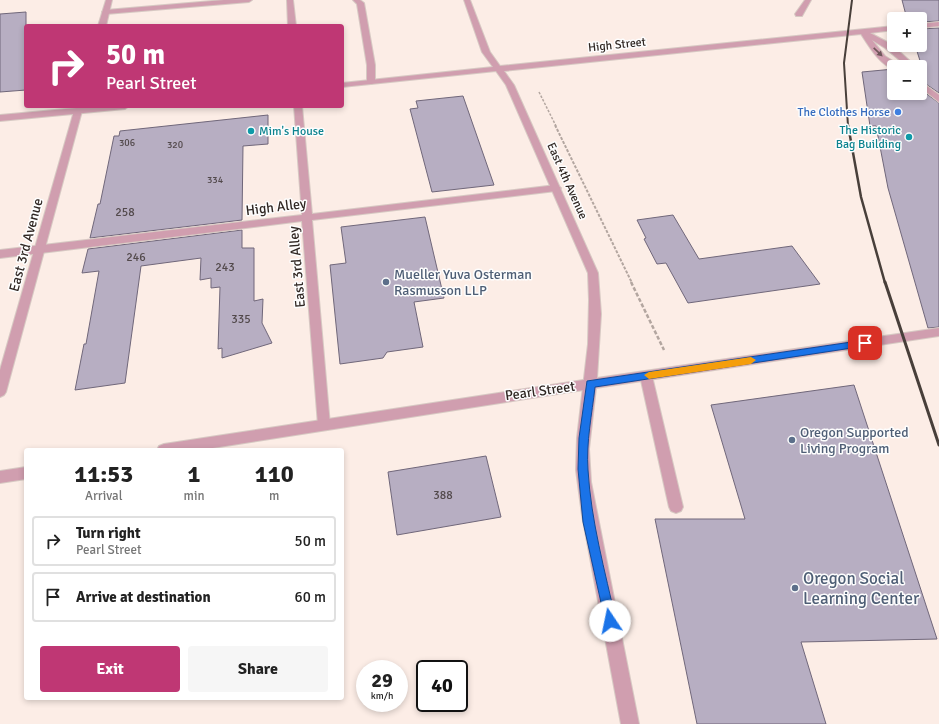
<!DOCTYPE html>
<html lang="en">
<head>
<meta charset="utf-8">
<style>
	:root { --surface:#fff; --page:#f6f6f6; --text:#222; --muted:#767676; --line:#e0e0e0; --accent:#bf3774 }
	body { margin:0; font-family:Signika,sans-serif; background:var(--page); color:var(--text); height:100vh; display:flex; flex-direction:column; font-size:15px; white-space:nowrap }
	* { box-sizing:border-box; margin:0 }
	p { font-size:13px; color:var(--muted) }
	.icon { flex:none; width:22px; height:22px; fill:none; stroke:currentColor; stroke-width:2; stroke-linecap:round; stroke-linejoin:round }
	.map { position:relative; flex:1; overflow:hidden }
	.sheet { position:absolute; left:24px; top:448px; width:320px; height:252px; display:flex; flex-direction:column; background:var(--surface); border-radius:4px; box-shadow:0 2px 6px #0003 }
	.sheet>* { flex:none }
	.guide { position:absolute; left:24px; top:24px; width:320px; height:84px; border-radius:4px; box-shadow:0 2px 6px #0003; background:#bf3774; color:#fff; overflow:hidden }
	.controls { position:absolute; left:887px; top:12px; display:grid; gap:8px }
	.controls a { display:grid; place-items:center; width:40px; height:40px; border-radius:4px; background:var(--surface); box-shadow:0 2px 6px #0003; font-size:20px }
	.speed { position:absolute; left:356px; top:660px; display:flex; gap:8px; font-size:20px; font-weight:700; text-align:center }
	.speed>* { display:grid; place-content:center; width:52px; height:52px; border-radius:50%; background:var(--surface); box-shadow:0 2px 6px #0003; line-height:1 }
	.speed small { font-size:10px; font-weight:400 }
	.speed .limit { border:2px solid #111; border-radius:6px; background:#fff; color:#111 }
	.pin { position:absolute; display:grid; place-items:center; width:34px; height:34px; color:#fff; margin:-17px; border-radius:8px; box-shadow:0 2px 6px #0006 }
	.me { position:absolute; width:44px; margin:-22px; rotate:349deg; stroke-linejoin:round; filter:drop-shadow(0 0 3px #0008) }
	.turn { display:flex; align-items:center; gap:14px; height:84px; padding:0 16px; font-size:18px }
	.turn .icon { width:52px; height:52px; stroke-width:2.5 }
	.turn b { display:block; font-size:28px; line-height:34px }
	.eta { display:flex; justify-content:space-evenly; align-items:center; height:68px; text-align:center }
	.eta b { font-size:24px; font-weight:800; line-height:28px }
	.action { display:flex; gap:8px; margin-top:auto; padding:8px 16px }
	.action a { flex:1; height:46px; border-radius:4px; background:var(--accent); color:#fff; font-size:16px; font-weight:800; line-height:46px; text-align:center }
	.action a+a { background:var(--page); color:var(--text) }
	ul { padding:0; list-style:none }
	li { display:flex; align-items:center; gap:12px; height:50px; margin:0 8px 6px; padding:0 8px; border:2px solid var(--line); border-radius:4px }
	li div { flex:1 }
	li b { display:block; font-size:15px }
	li em { font-style:normal }
	.map>svg:first-child { display:block }
	.building { fill:#b7aec2; stroke:#70677a }
	.lines { fill:none; stroke-linecap:round; stroke-linejoin:round }
	.service-casing { stroke:#d7c9c3; stroke-width:2 }
	.minor-casing { stroke:#d7c9c3; stroke-width:2 }
	.tertiary-casing { stroke:#d7c9c3; stroke-width:2 }
	.path-far2 { stroke:#b3a6a0; stroke-width:1.5; stroke-dasharray:2.5 1.5; stroke-linecap:butt }
	.path-far1 { stroke:#b3a6a0; stroke-width:2; stroke-dasharray:3 1.5; stroke-linecap:butt }
	.path { stroke:#b3a6a0; stroke-width:2.5; stroke-dasharray:4 2; stroke-linecap:butt }
	.service { fill:#d09eaf; fill-rule:evenodd }
	.minor { fill:#d09eaf; fill-rule:evenodd }
	.tertiary { fill:#d09eaf; fill-rule:evenodd }
	.rail-far2 { stroke:#483f3a; stroke-width:2 }
	.rail-far1 { stroke:#483f3a; stroke-width:2.5 }
	.rail { stroke:#483f3a; stroke-width:3 }
	.oneway { fill:#70575b }
	.route { fill:#1a73e8; stroke:#114b97 }
	.slow { fill:#f59e0b }
	.shop-dot { fill:#3f7fe0; stroke:#fdfdfd; stroke-width:1.5 }
	.culture-dot { fill:#0f9aa8; stroke:#fdfdfd; stroke-width:1.5 }
	.service-dot { fill:#5c6f8a; stroke:#fdfdfd; stroke-width:1.5 }
	.labels { text-anchor:middle; dominant-baseline:central; stroke-width:3; stroke-linejoin:round; paint-order:stroke }
	.far-number-label { font-size:10px; fill:#52494b }
	.far-street-label { font-size:12px; fill:#302723; stroke:#fdfdfd }
	.far-shop-label { font-size:12px; fill:#366cbe; stroke:#fdfdfd; text-anchor:end }
	.far-culture-label { font-size:12px; fill:#0d838f; stroke:#fdfdfd; text-anchor:end }
	.number-label { font-size:12px; fill:#52494b }
	.street-label { font-size:14px; fill:#302723; stroke:#fdfdfd }
	.service-label { font-size:14px; fill:#4e5e75; stroke:#fdfdfd; text-anchor:start }
	.near-service-label { font-size:17px; fill:#4e5e75; stroke:#fdfdfd; text-anchor:start }
</style>
</head>
<body>
<div class="map">
<svg width="939" height="724" viewBox="0 0 939 724">
	<rect width="100%" height="100%" fill="#fcede6"/>
	<path class="building" d="M902,0H939V21L920,22V19H907Z
		M26,12V90L0,92V14Z
		M939,28V93L920,80V67H918H922L915,45H920V29Z
		M894,69V93H920V89L939,103V327L928,328L888,188L876,126H870L862,72Z
		M463,96L494,185L432,192L410,109L418,108L416,101Z
		M268,115V144L243,146L242,220L90,238L98,204H100L114,136H119L120,131Z
		M673,215L699,259L792,246L820,284L688,303L666,263L657,264L644,239L646,238L637,220Z
		M425,217L444,298L414,302L423,347L387,352L383,358L340,364L330,265L346,263L341,227Z
		M242,230V248H254V301L263,299L262,323L272,343L222,358V348L218,349L220,287L211,288V278L200,280L201,258L141,266L125,383L75,390L84,344H86L99,271L82,273L88,249Z
		M854,385L937,639L801,642L826,724H697L655,519H745L711,405Z
		M486,456L501,517L397,535L388,472Z"/>
	<g class="lines">
		<g class="service-casing">
			<path id="service" d="M224,0H252L249,2L106,14L102,12L106,10Z
				M287,0H293L296,26H288Z
				M353,0H360L364,3L375,65V82L371,84L367,82V65L357,4Z
				M805,0H811L802,16H796L795,14Z
				M294,106H302L312,214L556,185L561,188L556,191L312,220L330,425L329,429L324,430L319,429L318,425L302,221L0,258V250L302,215Z
				M646,371L650,373L652,376L683,507L681,511L676,513L671,511L669,507L640,376L642,373Z"/>
		</g>
		<g class="minor-casing">
			<path id="minor" d="M78,108L82,111L6,392L4,395L0,397V370L74,111Z
				M590,379L594,381L596,384L594,387L590,389L200,450H157L159,446L164,444Z
				M26,467V479L0,483V471Z"/>
		</g>
		<g class="tertiary-casing">
			<path id="tertiary" d="M106,0H112L106,26H98Z
				M464,0H470L490,52L500,66L894,26V30L870,33L891,44L911,62L910,67H902L903,63L885,48L872,40L885,56L902,67C899,67 894,68 893,68C881,67 867,43 861,34L504,71L514,85L598,273L601,314L597,378L939,328V336L596,388L589,449L591,482L639,724H621L582,515L576,470L577,438L588,344L589,300L588,273L506,85L496,71L342,87V83L493,67L482,52Z
				M939,22V26L920,28V24Z
				M920,81L939,95V102L920,87Z
				M98,106H129L125,109L0,121V115Z"/>
		</g>
		<path class="path-far2" d="M539,92L556,126"/>
		<path class="path-far1" d="M555,125L632,283"/>
		<path class="path" d="M631,282L664,350"/>
		<use href="#service" class="service"/>
		<use href="#minor" class="minor"/>
		<use href="#tertiary" class="tertiary"/>
		<path class="rail-far2" d="M848,126L844,63L852,0"/>
		<path class="rail-far1" d="M848,125L861,197L885,283"/>
		<path class="rail" d="M885,282L939,445"/>
	</g>
	<defs><path id="oneway-solid" d="M-6-.8H1V-3.2L6.5 0L1 3.2V.8H-6Z"/></defs>
	<use class="oneway" href="#oneway-solid" transform="translate(878 52) rotate(44)"/>
	<path class="route" d="M865,340L870,343L865,346L595,387C592,414 586,442 588,470C591,521 605,571 616,621L615,625L610,626L606,625L583,522L578,469L579,438L587,381Z"/>
	<path class="slow" d="M751,357L756,360L751,364L649,379L644,375L649,372Z"/>
	<circle class="shop-dot" cx="898" cy="112" r="4"/>
	<g class="culture-dot">
		<circle cx="251" cy="131" r="4"/>
		<circle cx="909" cy="137" r="4"/>
	</g>
	<g class="service-dot">
		<circle cx="386" cy="282" r="4"/>
		<circle cx="792" cy="440" r="4"/>
		<circle cx="795" cy="588" r="4"/>
	</g>
	<g class="labels">
		<g class="far-number-label">
			<text x="127" y="143">306</text>
			<text x="175" y="145">320</text>
			<text x="215" y="180">334</text>
		</g>
		<g class="far-street-label">
			<text transform="translate(617 45) rotate(-6)">High Street</text>
			<text transform="translate(567 181) rotate(66)">East 4th Avenue</text>
		</g>
		<g class="far-shop-label">
			<text x="890" y="112">The Clothes Horse</text>
		</g>
		<g class="far-culture-label">
			<text x="901" y="130">The Historic<tspan x="901" dy="14">Bag Building</tspan></text>
			<text x="259" y="131" text-anchor="start">Mim's House</text>
		</g>
		<g class="number-label">
			<text x="125" y="212">258</text>
			<text x="136" y="257">246</text>
			<text x="225" y="267">243</text>
			<text x="241" y="319">335</text>
			<text x="443" y="495">388</text>
		</g>
		<g class="street-label">
			<text transform="translate(276 207) rotate(-7)">High Alley</text>
			<text transform="translate(26 245) rotate(-75)">East 3rd Avenue</text>
			<text transform="translate(297 267) rotate(-95)">East 3rd Alley</text>
			<text transform="translate(540 391) rotate(-8)">Pearl Street</text>
		</g>
		<g class="service-label">
			<text x="394" y="274">Mueller Yuva Osterman<tspan x="394" dy="16">Rasmusson LLP</tspan></text>
			<text x="800" y="432">Oregon Supported<tspan x="800" dy="16">Living Program</tspan></text>
		</g>
		<g class="near-service-label">
			<text x="803" y="578">Oregon Social<tspan x="803" dy="20">Learning Center</tspan></text>
		</g>
	</g>
</svg>
<div class="controls">
<a>+</a>
<a>−</a>
</div>
<div class="speed"><div>29<small>km/h</small></div><div class="limit">40</div></div>
<div class="pin" style="left:865px;top:343px;background:#d93025"><svg class="icon" aria-label="arrive" viewBox="0 0 24 24"><path d="M6 21V4h12l-3 4 3 4H6"/></svg></div>
<svg class="me" style="left:610px;top:621px" viewBox="-20 -20 40 40"><circle r="19" fill="#fff"/><path d="M0-13L10 11 0 6-10 11z" fill="#1a73e8"/></svg>
<div class="guide">
<div class="turn"><svg class="icon" aria-label="right" viewBox="0 0 24 24"><path d="M7 20v-9h11M14 6l5 5-5 5"/></svg><div><b>50 m</b>Pearl Street</div></div>
</div>
<section class="sheet">
<div class="eta">
<div><b>11:53</b><p>Arrival</p></div>
<div><b>1</b><p>min</p></div>
<div><b>110</b><p>m</p></div>
</div>
<ul>
<li><svg class="icon" aria-label="right" viewBox="0 0 24 24"><path d="M7 20v-9h11M14 6l5 5-5 5"/></svg><div><b>Turn right</b><p>Pearl Street</p></div><em>50 m</em></li>
<li><svg class="icon" aria-label="arrive" viewBox="0 0 24 24"><path d="M6 21V4h12l-3 4 3 4H6"/></svg><div><b>Arrive at destination</b></div><em>60 m</em></li>
</ul>
<div class="action"><a>Exit</a><a>Share</a></div>
</section>
</div>
</body>
</html>
